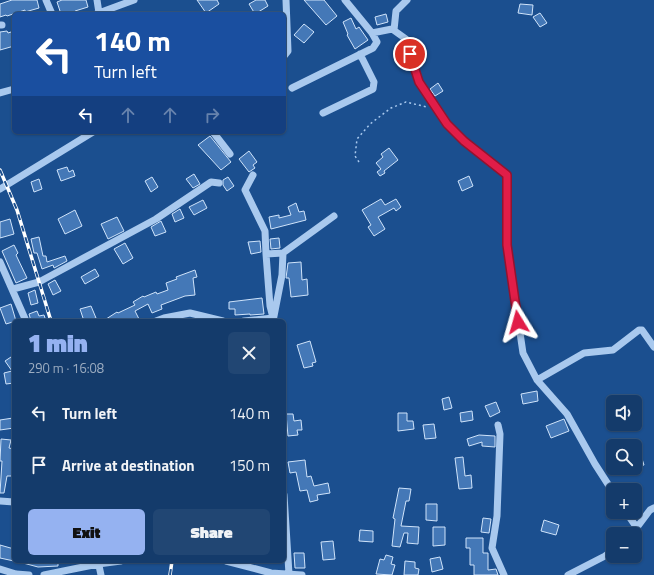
<!DOCTYPE html>
<html lang="en">
<head>
<meta charset="utf-8">
<style>
	:root { --surface:#143b6b; --page:#214673; --text:#f1f3f6; --muted:#9dadc1; --line:#33557e; --accent:#95b2f1 }
	body { margin:0; font-family:"Titillium Web",sans-serif; background:var(--page); color:var(--text); height:100vh; display:flex; flex-direction:column; font-size:15px; white-space:nowrap }
	* { box-sizing:border-box; margin:0 }
	p { font-size:13px; color:var(--muted) }
	.icon { flex:none; width:22px; height:22px; fill:none; stroke:currentColor; stroke-width:2; stroke-linecap:round; stroke-linejoin:round }
	.map { position:relative; flex:1; overflow:hidden }
	.side { position:absolute; left:12px; top:319px; width:274px; height:244px; display:flex; flex-direction:column; background:var(--surface); border-radius:6px; box-shadow:0 1px 3px #0004,0 0 0 1px var(--line) }
	.side>* { flex:none }
	.guide { position:absolute; left:12px; top:12px; width:274px; height:122px; border-radius:6px; box-shadow:0 1px 3px #0004,0 0 0 1px var(--line); background:#1a4fa0; color:#fff; overflow:hidden }
	.tools { position:absolute; left:606px; top:395px; display:grid; gap:8px }
	.tools a { display:grid; place-items:center; width:36px; height:36px; border-radius:6px; background:var(--surface); box-shadow:0 1px 3px #0004,0 0 0 1px var(--line); font-size:20px }
	.pin { position:absolute; display:grid; place-items:center; width:34px; height:34px; color:#fff; margin:-17px; border:2px solid #fff; border-radius:50%; box-shadow:0 1px 4px #0007 }
	.me { position:absolute; width:44px; margin:-22px; rotate:352deg; stroke-linejoin:round; filter:drop-shadow(0 0 3px #0008) }
	.turn { display:flex; align-items:center; gap:14px; height:84px; padding:0 16px; font-size:18px }
	.turn .icon { width:52px; height:52px; stroke-width:2.5 }
	.turn b { display:block; font-size:28px; line-height:34px }
	.lanes { display:flex; align-items:center; height:38px; padding:0 16px; background:#0003; justify-content:center; gap:20px; direction:ltr }
	.lanes .off { opacity:.35 }
	.round { display:grid; place-items:center; flex:none; width:42px; height:42px; border-radius:6px; background:var(--page) }
	.headline { display:flex; align-items:center; justify-content:space-between; height:68px; padding:0 16px }
	h1 { font-size:24px; font-weight:800; line-height:30px; color:var(--accent) }
	.primary-button { display:flex; gap:8px; margin-top:auto; padding:8px 16px }
	.primary-button a { flex:1; height:46px; border-radius:6px; background:var(--accent); color:#111; font-size:16px; font-weight:800; line-height:46px; text-align:center }
	.primary-button a+a { background:var(--page); color:var(--text) }
	ul { padding:0; list-style:none }
	li { display:flex; align-items:center; gap:12px; height:52px; padding:0 16px }
	li div { flex:1 }
	li b { display:block; font-size:15px }
	li em { font-style:normal }
	.map>svg:first-child { display:block }
	.building { fill:#4478b7; stroke:#cfe3fa }
	.lines { fill:none; stroke-linecap:round; stroke-linejoin:round }
	.path { stroke:#a9c9ee; stroke-width:1.5; stroke-dasharray:2 3; stroke-linecap:butt }
	.minor { stroke:#a9c9ee; stroke-width:7 }
	.rail-casing { stroke:#fff; stroke-width:3.5 }
	.rail { stroke:#1b4f8f; stroke-width:2; stroke-dasharray:6; stroke-linecap:butt }
	.route-casing { stroke:#92132f; stroke-width:10 }
	.route { stroke:#e11d48; stroke-width:7 }
</style>
</head>
<body>
<div class="map">
<svg width="654" height="575" viewBox="0 0 654 575">
	<rect width="100%" height="100%" fill="#1b4f8f"/>
	<path class="building" d="M12,0H37L39,8L25,12V10L7,16L6,15L0,17V4Z
		M62,0H86L88,7L75,11L76,14H61L57,2Z
		M197,0H217L219,4L206,13Z
		M256,0H265L268,6L255,14L249,4Z
		M304,0H324L337,16L326,25Z
		M520,4L533,5L532,15L518,13Z
		M540,13L547,23L540,27L533,17Z
		M386,14L388,22L377,25L375,17Z
		M351,18L356,29L359,27L368,40L355,49L347,35L348,34L343,22Z
		M304,24L314,32L304,43L294,35Z
		M7,31L8,33L14,31V46L0,50V32Z
		M438,83L443,91L435,96L430,89Z
		M210,136L231,162L221,170L198,145Z
		M389,148L398,160L384,171L385,173L380,176L377,172L381,169L376,163L383,157L381,154Z
		M249,151L257,162L253,165L255,168L249,172L239,159Z
		M67,167L69,172L73,170L75,176L61,181L57,170Z
		M194,174L200,184L193,188L186,179Z
		M469,176L473,186L462,191L458,181Z
		M152,177L158,187L151,192L145,181Z
		M228,177L234,186L227,191L223,185V180Z
		M39,179L42,189L34,192L31,182Z
		M381,199L385,205L396,199L401,207L396,211L394,208L378,217L385,229L374,236L368,227L371,225L362,210Z
		M203,200L207,208L194,215L189,207Z
		M296,203L299,212L304,211L306,220L271,229L269,217L279,215V218L291,215L288,207Z
		M180,209L184,218L175,222L172,214Z
		M75,210L82,226L65,234L58,219Z
		M117,217L124,231L108,239L101,224Z
		M10,219L14,234L0,238V222Z
		M161,221L166,232L155,236L151,227Z
		M39,237L43,256H46L47,262L65,256L67,261L56,267L54,268L53,265L42,269L37,253H34L31,239Z
		M279,238L280,248L271,249L270,239Z
		M260,241L261,252L251,254L248,242Z
		M125,243L133,258L123,264L114,249Z
		M14,245L18,253L16,255L27,278L16,283L2,251Z
		M301,262L302,280L307,279L308,295L291,297L289,278H286L288,263Z
		M95,269L99,276L85,284L81,277Z
		M195,270L197,277L193,278L195,295L185,296L161,305L162,309L152,313L148,304L135,311L140,321H103L117,312L118,313L135,305L133,302L143,296L144,297L156,292L157,294L168,290L166,283L177,279L176,277Z
		M55,280L61,291L53,295L48,284Z
		M35,290L38,303L31,305L28,293Z
		M262,298L264,314L250,315V314L235,315V309H229V302Z
		M11,304L16,321L6,324L0,308Z
		M91,306L96,318L84,321L80,309Z
		M37,311L39,316L44,315L46,321H31L29,314Z
		M310,341L316,362L312,363L313,366L304,368L297,345Z
		M14,355V383L6,384L4,373L12,371L5,361Z
		M537,391L538,401L523,404L521,394Z
		M449,397L452,408L444,410L442,399Z
		M496,402L500,412L490,417L485,406Z
		M472,411L473,420L461,422L460,413Z
		M398,413H407V421H413L414,429L398,431Z
		M286,414H293L294,421L301,420L302,430H297L298,435L288,436Z
		M13,418L14,428L0,430V420Z
		M564,419L569,431L551,438L546,426Z
		M434,424L436,438L425,439L423,425Z
		M479,435L495,436V447L482,446V442L469,446L467,439Z
		M1,439L11,440L9,448L14,449L12,476H7L4,493H0L2,461H0Z
		M635,440H636L644,465L635,467Z
		M463,457L465,476L471,475L472,488L459,489L455,458Z
		M305,460L307,477L311,476L314,486L328,483L330,493L317,495L318,500L310,502L307,490L300,491L296,472L290,473L288,462Z
		M399,488L411,489L409,501H406L401,526L419,527L418,544L407,543L408,533H404L400,547L392,546L395,519L393,518Z
		M426,504H437V521L426,520Z
		M483,518L491,519L489,533L481,532Z
		M544,520L559,525L556,535L541,531Z
		M433,527H445V545L433,546Z
		M360,530L373,531V542L359,541Z
		M466,538H483V553H488V570L496,569L498,575H474V565H470V548H466Z
		M333,541L335,559L323,560L321,542Z
		M0,545L14,549V561L0,558Z
		M294,553H304L305,568H295Z
		M386,555L393,557L391,564L395,565L392,575L376,574L380,559L384,560Z
		M440,557L443,569L432,572L430,559Z
		M23,561H58V566L38,567L23,563Z
		M405,561L415,562V568L419,569L418,575H404Z"/>
	<g class="lines">
		<path class="path" d="M359,162L355,156L357,139L370,124L391,108L406,102L427,107"/>
		<path class="minor" d="M46,0L52,14
			M97,0L99,13
			M96,14L134,0
			M0,25H2
			M394,30L396,11L407,0
			M372,33L392,29L406,39L419,82L447,124L464,141L507,175V245L523,353L537,380L567,414L595,464L613,492
			M284,56L288,51L286,0
			M292,88L373,48L377,42L372,33L345,0
			M0,93L14,89
			M323,113L373,89L374,82L360,54
			M213,132L230,154
			M253,175L245,190L265,231L266,254L283,253L282,275L273,321
			M0,189L93,132
			M283,253L334,216
			M0,262L26,321
			M13,289L39,282L156,219L211,182L219,183
			M156,321L164,318L190,313L223,321
			M244,321L273,318L270,306L266,254
			M537,380L584,353L613,350L639,330H642L654,347
			M498,425L500,434L497,516L492,548L504,575
			M284,495L289,574
			M0,501L14,502
			M626,512L637,528
			M632,534L650,510L654,508
			M98,561L101,575
			M226,561L271,573L302,575
			M0,569L16,574L29,575
			M44,575L98,564L121,561
			M568,575L605,556L613,550"/>
		<g class="rail-casing">
			<path id="rail" d="M0,170L17,210L51,321
				M170,575L172,561"/>
		</g>
		<use href="#rail" class="rail"/>
	</g>
	<g class="lines">
		<g class="route-casing">
			<path id="route" d="M410,54L419,82L447,124L464,141L507,175V245L518,322"/>
		</g>
		<use href="#route" class="route"/>
	</g>
</svg>
<div class="tools">
<a><svg class="icon" aria-label="sound" viewBox="0 0 24 24"><path d="M4 9h4l5-4v14l-5-4H4zM17 9q2 3 0 6"/></svg></a>
<a><svg class="icon" aria-label="search" viewBox="0 0 24 24"><circle cx="10" cy="10" r="6"/><path d="M15 15l6 6"/></svg></a>
<a>+</a>
<a>−</a>
</div>
<div class="pin" style="left:410px;top:54px;background:#d93025"><svg class="icon" aria-label="arrive" viewBox="0 0 24 24"><path d="M6 21V4h12l-3 4 3 4H6"/></svg></div>
<svg class="me" style="left:518px;top:322px" viewBox="-20 -20 40 40"><path d="M0-17L14 15 0 8-14 15z" fill="#e11d48" stroke="#fff" stroke-width="4"/></svg>
<div class="guide">
<div class="turn"><svg class="icon" aria-label="left" viewBox="0 0 24 24"><path d="M17 20v-9H6M10 6l-5 5 5 5"/></svg><div><b>140 m</b>Turn left</div></div>
<div class="lanes"><svg class="icon" aria-label="left" viewBox="0 0 24 24"><path d="M17 20v-9H6M10 6l-5 5 5 5"/></svg><svg class="icon off" aria-label="ahead" viewBox="0 0 24 24"><path d="M12 20V5M6 11l6-6 6 6"/></svg><svg class="icon off" aria-label="ahead" viewBox="0 0 24 24"><path d="M12 20V5M6 11l6-6 6 6"/></svg><svg class="icon off" aria-label="right" viewBox="0 0 24 24"><path d="M7 20v-9h11M14 6l5 5-5 5"/></svg></div>
</div>
<section class="side">
<div class="headline"><div><h1>1 min</h1><p>290 m · 16:08</p></div><a class="round"><svg class="icon" aria-label="close" viewBox="0 0 24 24"><path d="M6 6l12 12M18 6L6 18"/></svg></a></div>
<ul>
<li><svg class="icon" aria-label="left" viewBox="0 0 24 24"><path d="M17 20v-9H6M10 6l-5 5 5 5"/></svg><div><b>Turn left</b></div><em>140 m</em></li>
<li><svg class="icon" aria-label="arrive" viewBox="0 0 24 24"><path d="M6 21V4h12l-3 4 3 4H6"/></svg><div><b>Arrive at destination</b></div><em>150 m</em></li>
</ul>
<div class="primary-button"><a>Exit</a><a>Share</a></div>
</section>
</div>
</body>
</html>
